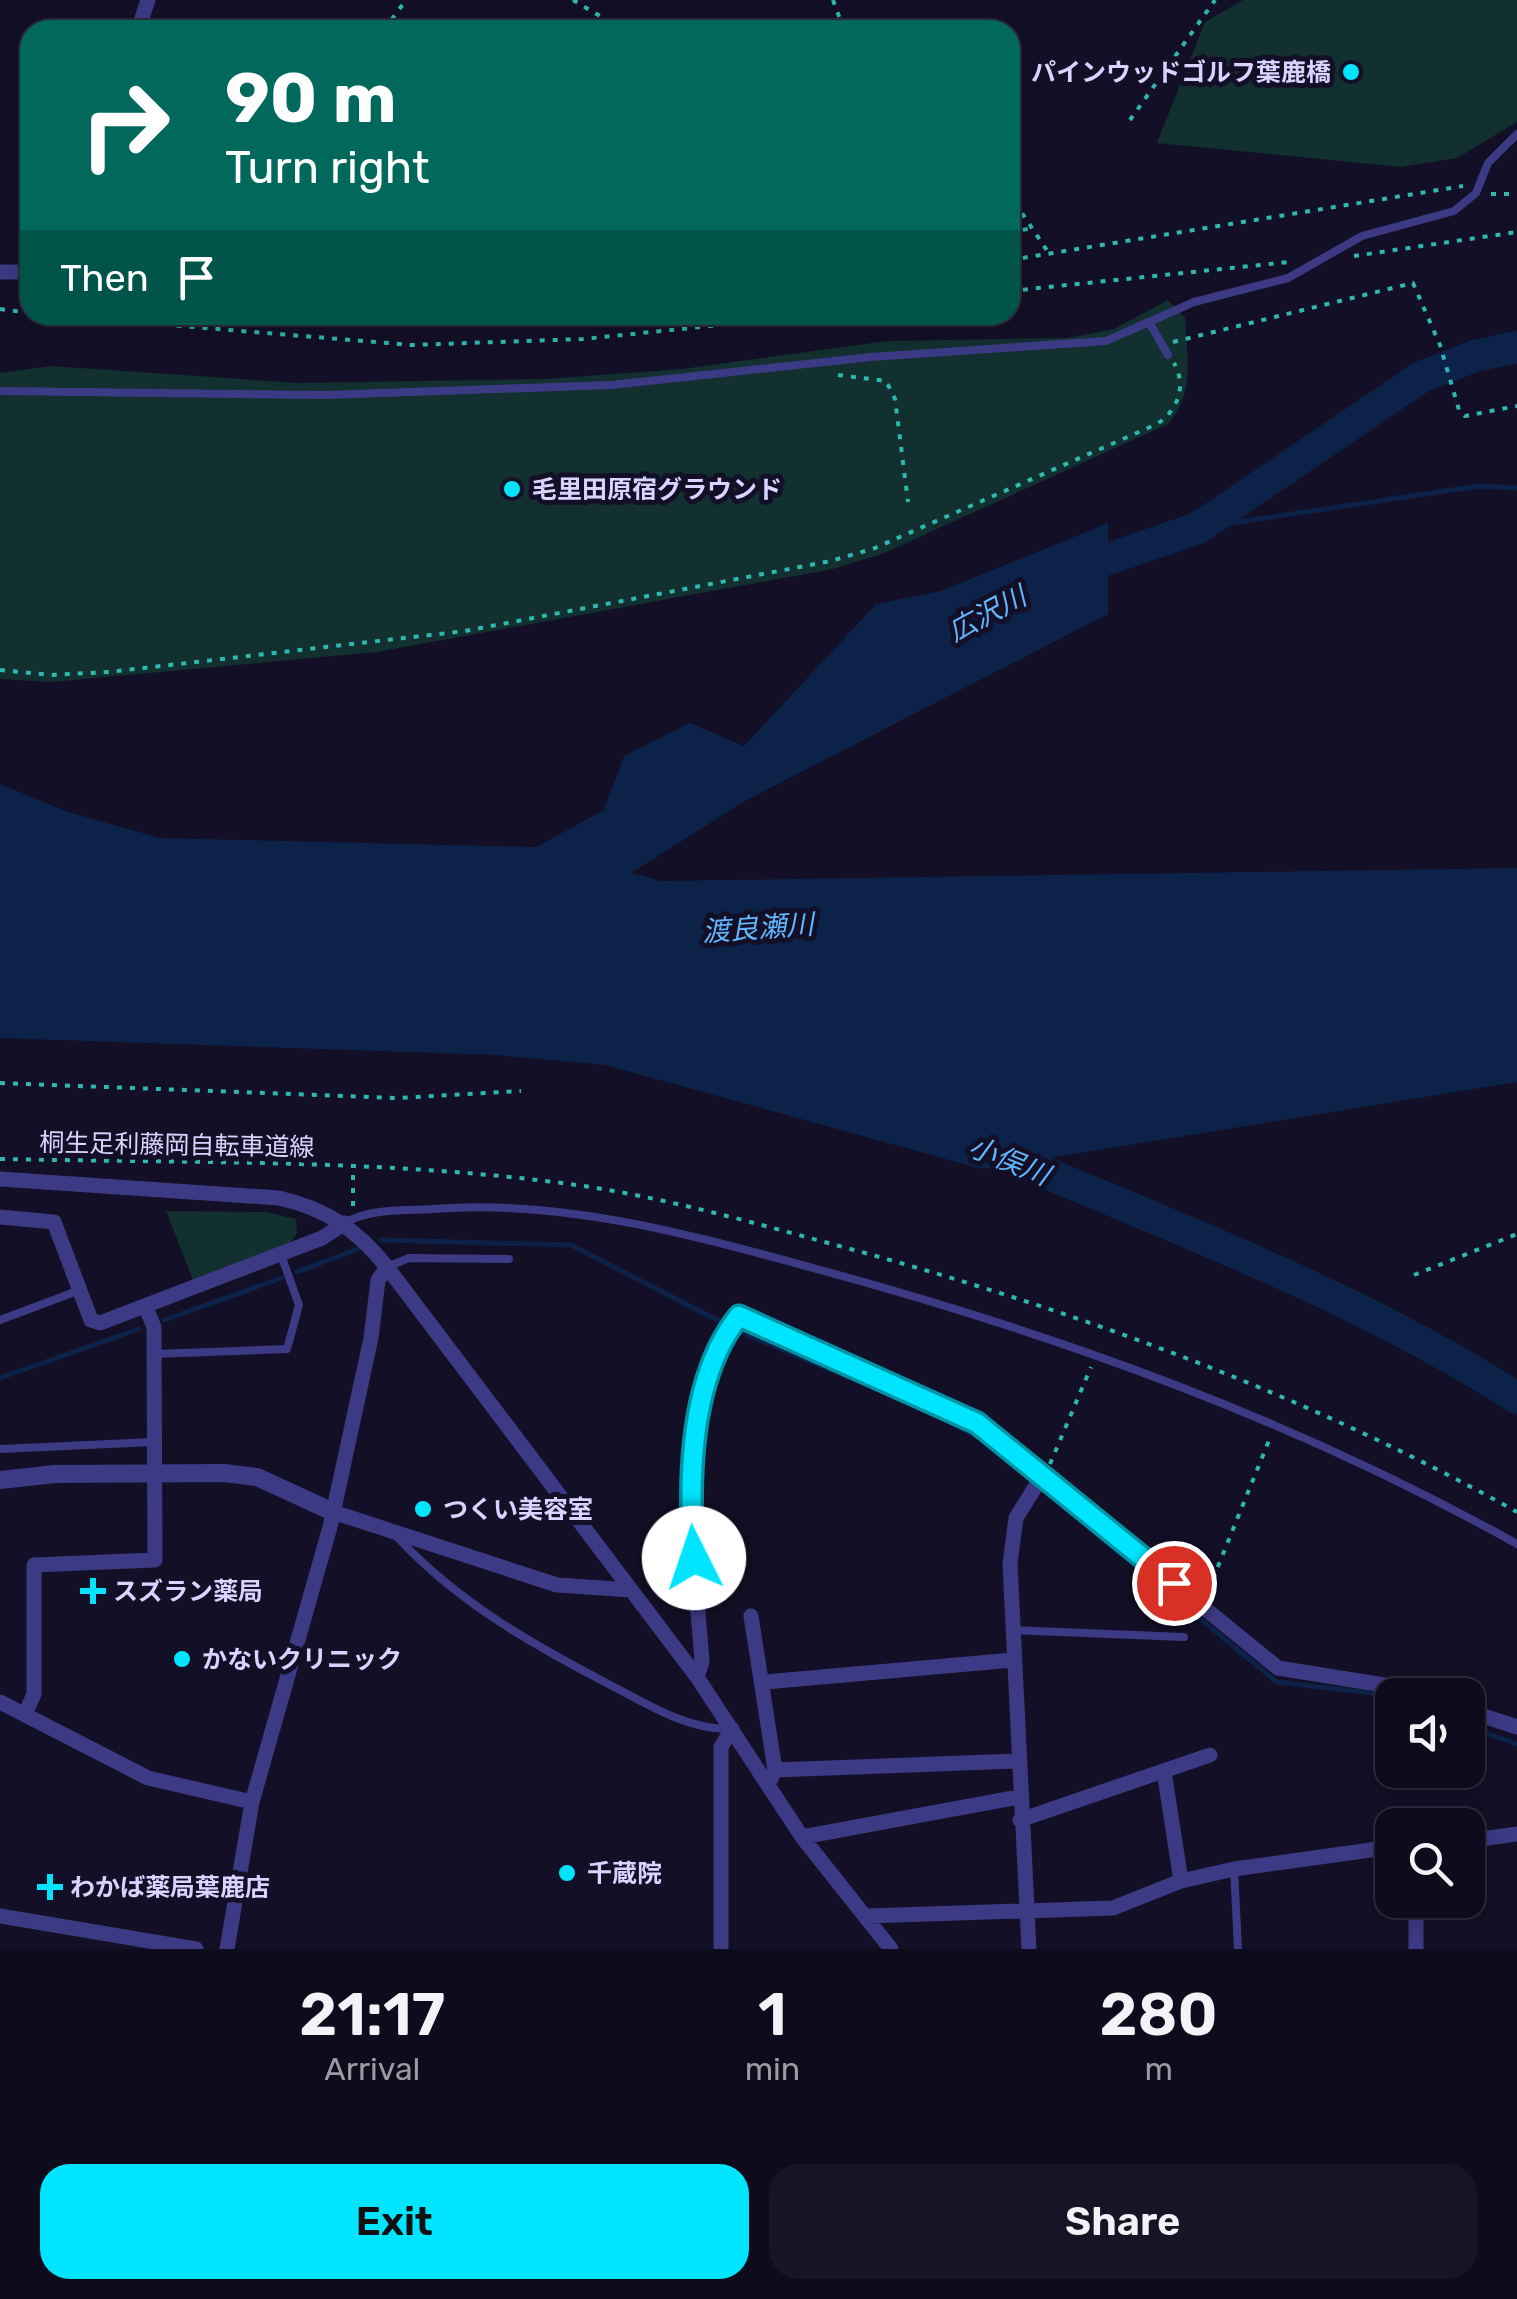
<!DOCTYPE html>
<html lang="en">
<head>
<meta charset="utf-8">
<style>
	:root { --surface:#0e0b1c; --page:#171425; --text:#f1f3f6; --muted:#9b9ba3; --line:#2e2b3b; --accent:#00e5ff }
	body { margin:0; font-family:Rubik,"Noto Sans JP",sans-serif; background:var(--page); color:var(--text); height:100vh; display:flex; flex-direction:column; font-size:38px; white-space:nowrap }
	* { box-sizing:border-box; margin:0 }
	p { font-size:32px; color:var(--muted) }
	.icon { flex:none; width:55px; height:55px; fill:none; stroke:currentColor; stroke-width:2; stroke-linecap:round; stroke-linejoin:round }
	.map { position:relative; height:1949px; overflow:hidden }
	.panel { display:flex; flex-direction:column; background:var(--surface); flex:1 }
	.panel>* { flex:none }
	.hud { position:absolute; left:20px; top:20px; width:1000px; height:305px; border-radius:30px; box-shadow:0 5px 25px #0003,0 0 0 2px var(--line); background:#00695c; color:#fff; overflow:hidden }
	.tools { position:absolute; left:1375px; top:1678px; display:grid; gap:20px }
	.tools a { display:grid; place-items:center; width:110px; height:110px; border-radius:20px; background:var(--surface); box-shadow:0 5px 25px #0003,0 0 0 2px var(--line); font-size:50px }
	.pin { position:absolute; display:grid; place-items:center; width:85px; height:85px; color:#fff; margin:-42px; border:5px solid #fff; border-radius:50%; box-shadow:0 2px 10px #0007 }
	.me { position:absolute; width:110px; margin:-55px; rotate:356deg; stroke-linejoin:round; filter:drop-shadow(0 0 8px #0008) }
	.turn { display:flex; align-items:center; gap:35px; height:210px; padding:0 40px; font-size:45px }
	.turn .icon { width:130px; height:130px; stroke-width:2.5 }
	.turn b { display:block; font-size:70px; line-height:85px }
	.then { display:flex; align-items:center; height:95px; padding:0 40px; background:#0003; gap:20px; font-size:38px }
	.eta { display:flex; justify-content:space-evenly; align-items:center; height:170px; text-align:center }
	.eta b { font-size:60px; font-weight:600; line-height:70px }
	.button { display:flex; gap:20px; margin-top:auto; padding:20px 40px }
	.button a { flex:1; height:115px; border-radius:30px; background:var(--accent); color:#111; font-size:40px; font-weight:600; line-height:115px; text-align:center }
	.button a+a { background:var(--page); color:var(--text) }
	.map>svg:first-child { display:block }
	.green { fill:#12302f }
	.water { fill:#0c2248 }
	.lines { fill:none; stroke-linecap:round; stroke-linejoin:round }
	.stream { stroke:#0c2248; stroke-width:5 }
	.river { stroke:#0c2248; stroke-width:32 }
	.path { stroke:#2fb8b0; stroke-width:4; stroke-dasharray:5 8; stroke-linecap:butt }
	.service { stroke:#3d3a85; stroke-width:8 }
	.minor { stroke:#3d3a85; stroke-width:15 }
	.tertiary { stroke:#3d3a85; stroke-width:18 }
	.route-casing { stroke:#0095a6; stroke-width:25 }
	.route { stroke:#00e5ff; stroke-width:18 }
	.poi-dot { fill:#00e5ff; stroke:#130f26; stroke-width:4 }
	.labels { text-anchor:middle; dominant-baseline:central; stroke-width:10; stroke-linejoin:round; paint-order:stroke }
	.poi-label { font-size:25px; font-weight:bold; fill:#d9d4ff; stroke:#130f26; text-anchor:start }
	.street-label { font-size:25px; fill:#d9d4ff; stroke:#130f26 }
	.water-label { font-size:28px; font-style:italic; fill:#62b6ff; stroke:#130f26 }
</style>
</head>
<body>
<div class="map">
<svg width="1517" height="1949" viewBox="0 0 1517 1949">
	<rect width="100%" height="100%" fill="#130f26"/>
	<path class="green" d="M1243,0H1517V122L1457,158L1401,167L1157,143L1205,22Z
		M1168,300L1185,318C1187,355 1195,394 1168,424L882,554L833,569L377,652L51,682L0,679V373L51,366L298,383L546,379L682,369L887,341L1067,338L1114,329Z
		M166,1211L265,1212L296,1219L297,1233L289,1245L193,1280Z"/>
	<path class="water" d="M1108,523V614L745,801L631,873L661,881L1517,868V1082L982,1169L605,1065L497,1055L0,1038V784L68,812L160,838L536,847L604,810L624,756L690,723L744,746L876,604L941,591Z"/>
	<g class="lines">
		<path class="stream" d="M1198,528L1479,486L1517,488
			M381,1240L571,1245L725,1324
			M297,1272L358,1249
			M164,1320L282,1278
			M738,1331L931,1412L983,1440L1277,1682L1371,1693L1392,1701
			M0,1378L139,1329
			M1468,1727L1517,1744"/>
		<path class="river" d="M1067,573L1198,528L1421,377L1475,356L1517,347
			M980,1145C1160,1222 1351,1292 1517,1398"/>
		<path class="path" d="M573,0L600,16L608,30
			M833,0L844,30
			M384,30L406,0
			M1130,120L1215,0
			M1491,194H1517
			M1010,209L1022,213L1048,252
			M1010,232L1034,228
			M1354,256L1517,232
			M1010,260L1463,186
			M1010,291L1289,262
			M0,309L30,313
			M47,315L412,345L583,339L819,315
			M335,315H550
			M1173,342L1413,283L1440,345L1459,410L1465,416L1517,406
			M838,375L886,381L895,399L908,502
			M0,670L51,675L109,672L465,631L831,561L875,548L1157,424C1178,410 1187,386 1174,363
			M0,1083L397,1098L521,1091
			M0,1159C187,1163 376,1159 562,1183C648,1194 733,1217 817,1240C1059,1304 1299,1390 1517,1512
			M353,1206V1167
			M1414,1275L1517,1234
			M1050,1464L1091,1367
			M1208,1591L1270,1438"/>
		<path class="service" d="M1149,322L1168,355
			M0,391L325,395L612,385L871,357L1106,341L1194,302L1288,278L1362,236L1454,211L1476,193L1488,163L1517,134
			M345,1223C370,1208 404,1211 433,1209C564,1199 688,1234 813,1268C1060,1335 1293,1419 1517,1544
			M387,1267L409,1258L509,1259
			M0,1320L80,1290
			M154,1354L287,1349L299,1305L281,1255
			M0,1449L153,1442
			M399,1539C460,1604 535,1646 614,1687C649,1705 687,1729 728,1729
			M1012,1630L1184,1637
			M1234,1869L1238,1949"/>
		<path class="minor" d="M138,30L148,0
			M0,272H30
			M0,1179L279,1198C327,1209 356,1229 387,1267L697,1677L802,1837L891,1949
			M0,1217L54,1222L91,1320L100,1323L322,1238L345,1223
			M333,1512L557,1585L631,1590
			M751,1616L775,1770L771,1779
			M697,1677L702,1662C695,1561 670,1400 739,1316L977,1423L1278,1668L1384,1685L1416,1695
			M765,1682L1013,1660
			M0,1702L148,1778L252,1802
			M1468,1711L1517,1727
			M25,1714L34,1694V1565L155,1560L154,1327L146,1308
			M775,1770L1017,1761
			M1164,1771L1181,1881
			M1020,1820L1210,1755
			M802,1837L1019,1797
			M1468,1841L1517,1834
			M1416,1900V1949
			M0,1916L196,1949
			M866,1916L1113,1908L1181,1881L1234,1869L1392,1847
			M227,1949L252,1802L330,1527L371,1338L378,1280L387,1267
			M721,1949V1747L732,1729
			M1029,1949L1010,1564L1016,1518L1042,1476"/>
		<path class="tertiary" d="M0,1480L55,1474L224,1473L257,1477L333,1512"/>
	</g>
	<g class="lines">
		<g class="route-casing">
			<path id="route" d="M694,1558C688,1482 689,1378 739,1316L977,1423L1174,1583"/>
		</g>
		<use href="#route" class="route"/>
	</g>
	<g class="poi-dot">
		<circle cx="1351" cy="72" r="10"/>
		<circle cx="512" cy="489" r="10"/>
		<circle cx="423" cy="1509" r="10"/>
		<path d="M88 1576h10v10h10v10h-10v10h-10v-10h-10v-10h10z"/>
		<circle cx="182" cy="1659" r="10"/>
		<circle cx="567" cy="1873" r="10"/>
		<path d="M45 1872h10v10h10v10h-10v10h-10v-10h-10v-10h10z"/>
	</g>
	<g class="labels">
		<g class="poi-label">
			<text x="1331" y="72" text-anchor="end">パインウッドゴルフ葉鹿橋</text>
			<text x="532" y="489">毛里田原宿グラウンド</text>
			<text x="443" y="1509">つくい美容室</text>
			<text x="113" y="1591">スズラン薬局</text>
			<text x="202" y="1659">かないクリニック</text>
			<text x="587" y="1873">千蔵院</text>
			<text x="70" y="1887">わかば薬局葉鹿店</text>
		</g>
		<g class="street-label">
			<text transform="translate(177 1145) rotate(1)">桐生足利藤岡自転車道線</text>
		</g>
		<g class="water-label">
			<text transform="translate(987 614) rotate(-28)">広沢川</text>
			<text transform="translate(758 928) rotate(-4)">渡良瀬川</text>
			<text transform="translate(1009 1161) rotate(22)">小俣川</text>
		</g>
	</g>
</svg>
<div class="tools">
<a><svg class="icon" aria-label="sound" viewBox="0 0 24 24"><path d="M4 9h4l5-4v14l-5-4H4zM17 9q2 3 0 6"/></svg></a>
<a><svg class="icon" aria-label="search" viewBox="0 0 24 24"><circle cx="10" cy="10" r="6"/><path d="M15 15l6 6"/></svg></a>
</div>
<div class="pin" style="left:1174px;top:1583px;background:#d93025"><svg class="icon" aria-label="arrive" viewBox="0 0 24 24"><path d="M6 21V4h12l-3 4 3 4H6"/></svg></div>
<svg class="me" style="left:694px;top:1558px" viewBox="-20 -20 40 40"><circle r="19" fill="#fff"/><path d="M0-13L10 11 0 6-10 11z" fill="#00e5ff"/></svg>
<div class="hud">
<div class="turn"><svg class="icon" aria-label="right" viewBox="0 0 24 24"><path d="M7 20v-9h11M14 6l5 5-5 5"/></svg><div><b>90 m</b>Turn right</div></div>
<div class="then">Then<svg class="icon" aria-label="arrive" viewBox="0 0 24 24"><path d="M6 21V4h12l-3 4 3 4H6"/></svg></div>
</div>
</div>
<section class="panel">
<div class="eta">
<div><b>21:17</b><p>Arrival</p></div>
<div><b>1</b><p>min</p></div>
<div><b>280</b><p>m</p></div>
</div>
<div class="button"><a>Exit</a><a>Share</a></div>
</section>
</body>
</html>
